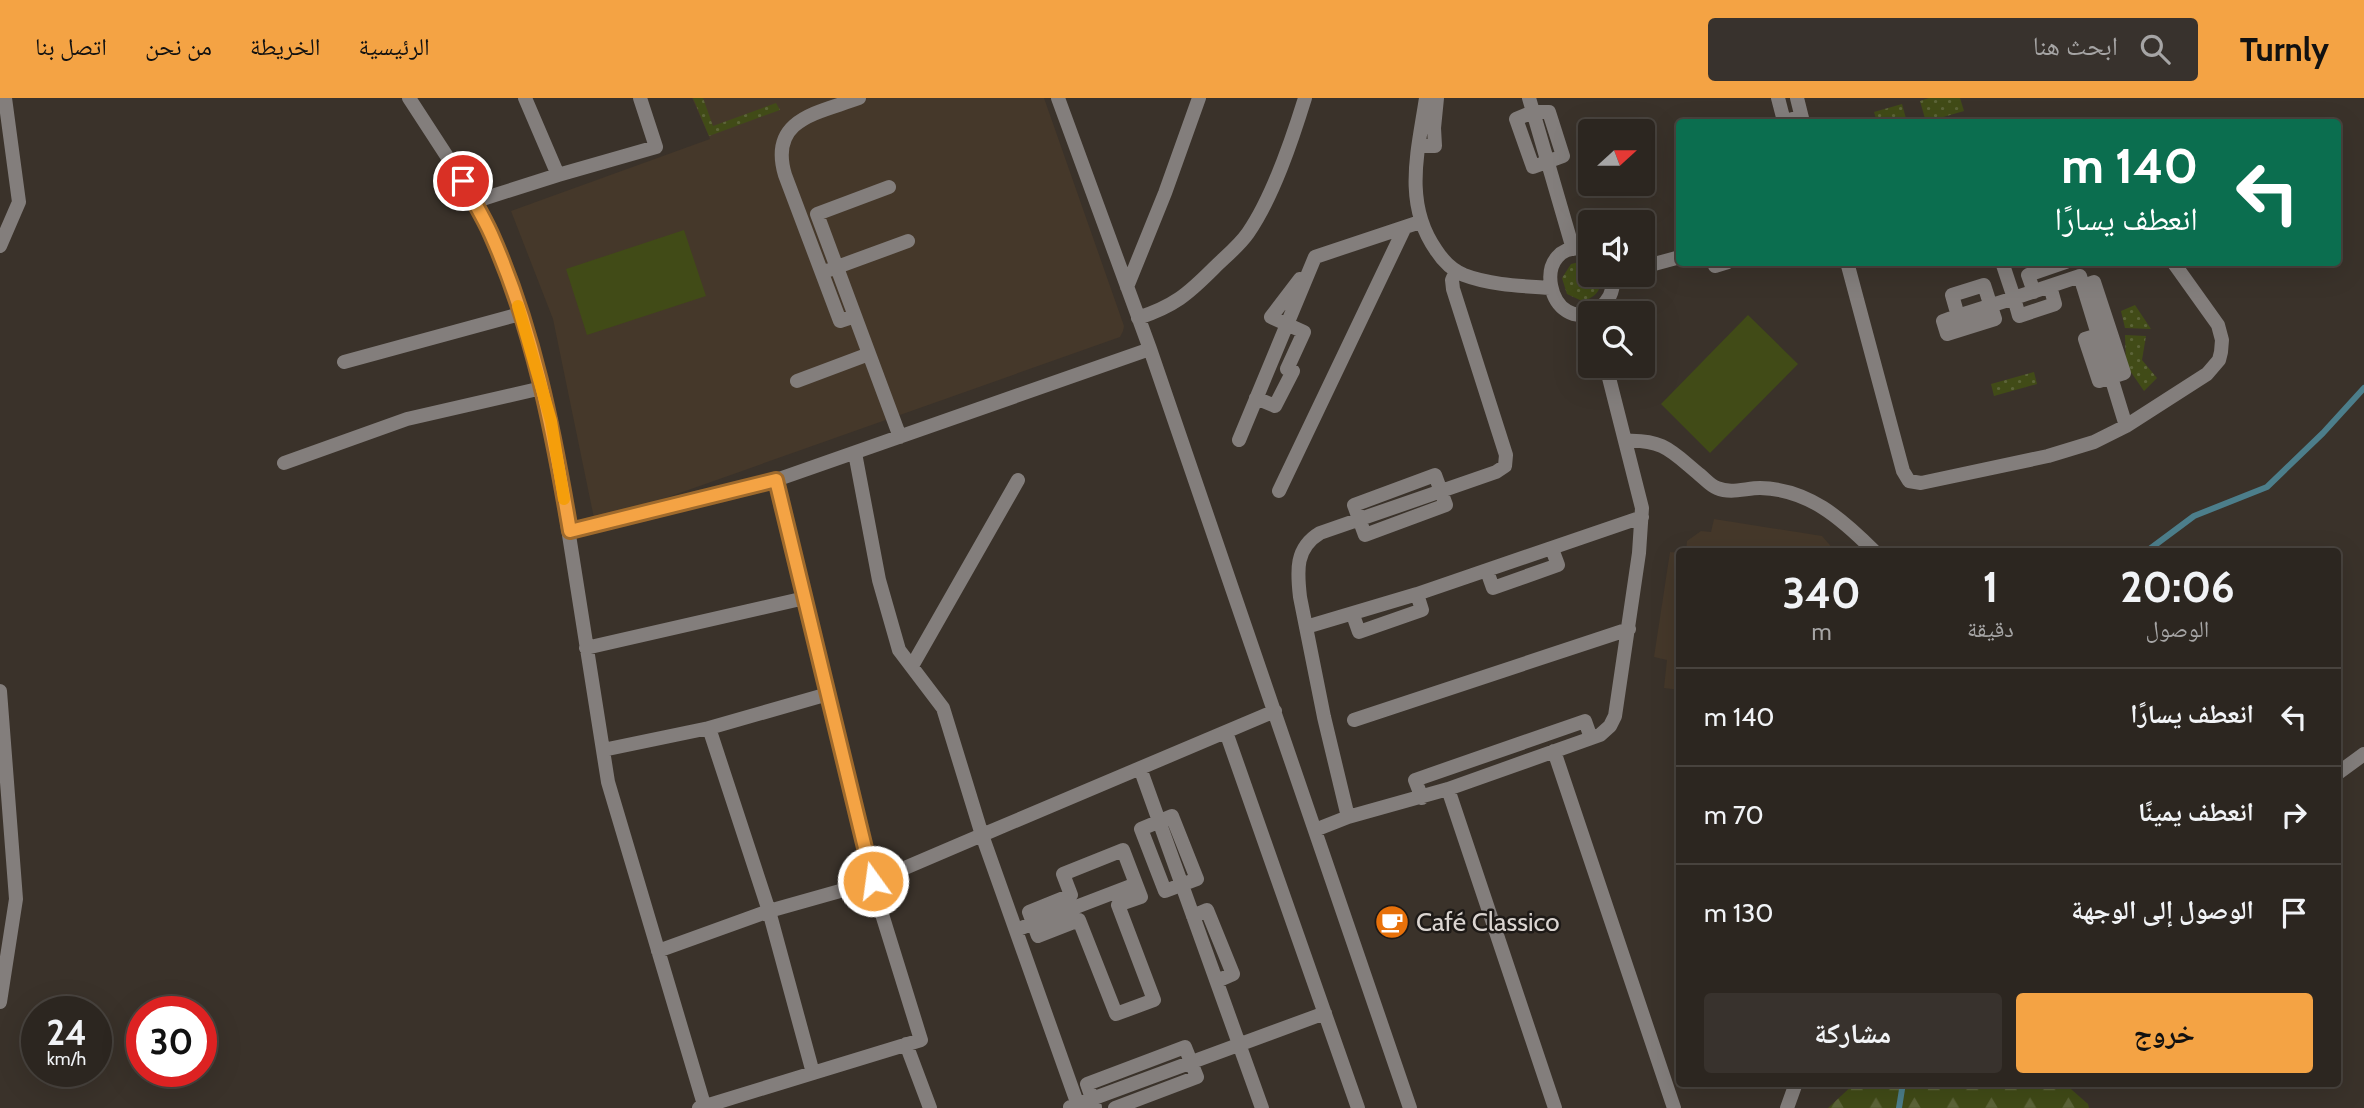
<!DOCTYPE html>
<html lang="ar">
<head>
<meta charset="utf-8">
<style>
	:root { --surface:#2c2620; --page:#38322d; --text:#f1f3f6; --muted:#a6a5a5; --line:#48433e; --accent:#f4a344 }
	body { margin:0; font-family:Cabin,"Noto Naskh Arabic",sans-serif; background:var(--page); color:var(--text); direction:rtl; height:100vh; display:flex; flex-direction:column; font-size:26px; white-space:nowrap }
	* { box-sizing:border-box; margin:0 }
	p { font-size:23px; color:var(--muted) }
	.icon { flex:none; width:38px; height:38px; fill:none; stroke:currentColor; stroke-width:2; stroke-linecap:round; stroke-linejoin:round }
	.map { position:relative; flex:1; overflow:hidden; direction:ltr }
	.drawer { position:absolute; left:1676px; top:450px; width:665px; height:539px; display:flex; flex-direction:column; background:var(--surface); border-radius:7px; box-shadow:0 7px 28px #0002,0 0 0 2px var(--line); direction:rtl }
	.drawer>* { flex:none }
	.guide { position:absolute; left:1676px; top:21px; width:665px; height:147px; border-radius:7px; box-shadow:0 7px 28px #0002,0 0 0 2px var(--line); direction:rtl; background:#0b6e4f; color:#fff; overflow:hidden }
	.needle { width:46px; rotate:69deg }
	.controls { position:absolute; left:1578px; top:21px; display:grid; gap:14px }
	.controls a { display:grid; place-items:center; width:77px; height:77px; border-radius:7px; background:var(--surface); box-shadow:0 7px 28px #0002,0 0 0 2px var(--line); font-size:35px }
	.speed { position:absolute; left:21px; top:898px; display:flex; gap:14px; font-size:35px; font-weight:700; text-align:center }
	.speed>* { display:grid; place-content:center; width:91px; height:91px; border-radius:50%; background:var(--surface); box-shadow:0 7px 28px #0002,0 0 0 2px var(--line); line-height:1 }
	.speed small { font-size:18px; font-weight:400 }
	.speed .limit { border:10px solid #d22; background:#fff; color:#111 }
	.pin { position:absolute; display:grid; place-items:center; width:60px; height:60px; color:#fff; margin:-30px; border:4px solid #fff; border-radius:50%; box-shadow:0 2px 7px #0007 }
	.me { position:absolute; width:77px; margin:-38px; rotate:346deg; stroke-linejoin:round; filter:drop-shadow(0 0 5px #0008) }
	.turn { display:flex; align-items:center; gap:24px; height:147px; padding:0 28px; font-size:32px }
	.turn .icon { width:91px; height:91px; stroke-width:2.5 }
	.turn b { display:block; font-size:49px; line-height:60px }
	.eta { display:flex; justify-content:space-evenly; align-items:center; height:119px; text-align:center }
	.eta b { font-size:42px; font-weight:700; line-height:49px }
	.action { display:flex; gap:14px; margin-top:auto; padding:14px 28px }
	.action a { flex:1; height:80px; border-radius:7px; background:var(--accent); color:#111; font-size:28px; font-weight:700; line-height:80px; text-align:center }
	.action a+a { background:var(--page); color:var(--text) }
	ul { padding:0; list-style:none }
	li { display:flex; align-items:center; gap:21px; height:98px; padding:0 28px; border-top:2px solid var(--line) }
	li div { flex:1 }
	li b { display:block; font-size:26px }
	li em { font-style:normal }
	header { display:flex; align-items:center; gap:42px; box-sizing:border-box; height:98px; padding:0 35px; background:var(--accent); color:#111 }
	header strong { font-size:33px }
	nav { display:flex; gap:38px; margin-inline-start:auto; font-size:24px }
	.search { width:490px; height:63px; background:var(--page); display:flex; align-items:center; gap:18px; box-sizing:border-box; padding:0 24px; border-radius:7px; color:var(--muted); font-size:26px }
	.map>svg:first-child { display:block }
	.education { fill:#45382a }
	.grass { fill:url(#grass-dots) }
	.forest { fill:url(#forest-firs) }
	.pitch { fill:#414b17 }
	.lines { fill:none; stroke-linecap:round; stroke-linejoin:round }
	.stream { stroke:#4c7e8b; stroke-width:6 }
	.minor { stroke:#837e7c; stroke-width:14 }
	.route-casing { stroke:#9f6a2c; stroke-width:18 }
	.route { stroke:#f4a344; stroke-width:12 }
	.slow { stroke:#f59e0b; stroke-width:12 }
	.labels { text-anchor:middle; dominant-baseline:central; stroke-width:5; stroke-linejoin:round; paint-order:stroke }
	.poi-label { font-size:26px; fill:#dbd5d1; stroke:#1e1a17; text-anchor:start }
</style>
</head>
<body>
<header>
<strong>Turnly</strong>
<div class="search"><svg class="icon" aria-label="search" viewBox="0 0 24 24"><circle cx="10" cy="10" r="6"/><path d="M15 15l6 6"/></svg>ابحث هنا</div>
<nav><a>الرئيسية</a><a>الخريطة</a><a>من نحن</a><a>اتصل بنا</a></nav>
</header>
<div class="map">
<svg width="2364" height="1010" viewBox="0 0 2364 1010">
	<defs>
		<pattern id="grass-dots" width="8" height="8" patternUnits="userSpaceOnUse" patternTransform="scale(1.75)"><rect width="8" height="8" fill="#414b17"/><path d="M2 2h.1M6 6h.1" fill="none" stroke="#5c6438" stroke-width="1.8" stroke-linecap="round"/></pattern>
		<pattern id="forest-firs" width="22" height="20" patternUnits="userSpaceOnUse" patternTransform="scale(1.75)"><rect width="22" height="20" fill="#414b17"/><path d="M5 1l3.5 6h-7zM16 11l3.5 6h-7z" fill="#5c6438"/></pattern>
	</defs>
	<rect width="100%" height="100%" fill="#3a322a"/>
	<path class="education" d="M692,0H1044L1124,228L1123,233L1120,239L595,425L553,221L511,113L710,41Z
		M1714,421L1822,438L1835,453H1686L1687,443L1701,433L1711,434Z
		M1670,454L1680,455V592L1664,590L1667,562L1654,559Z"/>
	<path class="grass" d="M693,0H703L713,28L776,5L780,12L709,38Z
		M1929,0H1960L1964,13L1926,24L1920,3Z
		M1902,6L1907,24H1877L1874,14Z
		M1584,163L1591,166V177H1600C1603,191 1596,200 1582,203L1567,196L1562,180L1571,166Z
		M2135,207L2151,231L2125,230L2121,213Z
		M2125,237L2146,238L2142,262L2157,280L2144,293L2126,267Z
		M2034,274L2037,286L1994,298L1991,286Z"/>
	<path class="forest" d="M1855,985H2064L2088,1006L2089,1010H1828Z"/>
	<path class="pitch" d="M684,132L706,198L587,237L566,171Z
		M1748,217L1798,266L1710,355L1661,306Z"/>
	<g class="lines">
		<path class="stream" d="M2147,453L2194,418L2267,389L2323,335L2364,290
			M1899,1010L1903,985"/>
		<path class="minor" d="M409,0L463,83L491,134L512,191L532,254L551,323L608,684L705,1010
			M1058,0L1150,251L1410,1010
			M1426,0C1418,53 1403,105 1436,152C1443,163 1452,172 1464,177C1490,187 1522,188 1550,190
			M1529,0L1573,151
			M1778,0L1784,23L1801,19
			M1797,0L1803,24
			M1533,14H1549L1563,58L1533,69L1516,21Z
			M1419,48H1435L1434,30L1437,0
			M558,77L656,49L640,0
			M889,89L817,116L900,339
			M473,104L558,77L525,0
			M0,148L19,104L5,0
			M1591,152C1525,136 1548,244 1599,210C1611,202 1614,190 1613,177
			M1714,164L1715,168L1728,164
			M1847,164L1903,373L1909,383L1921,385L2048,358L2094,344L2126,328L2207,276L2219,262L2221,254L2222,242L2218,227L2173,164
			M2002,164L2014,200L2080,178L2126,328
			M1643,169L1680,159
			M829,172L908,143
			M2083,188L2094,184L2124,275L2099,283L2085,241L2098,237
			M1127,189L1165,95L1199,0
			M2034,194L2028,177L2066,164
			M855,218L840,223L785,77C768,20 819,15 859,0
			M1958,218L1952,197L1984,187L1995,221L1947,236L1943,223C1966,215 1990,208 2014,200L2019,218L2055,206L2050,188
			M1138,220C1174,208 1187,197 1214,170C1225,159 1239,148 1248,135C1273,99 1292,42 1305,0
			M344,264L520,216
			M797,283L869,256
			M1256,300L1275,308L1293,273L1287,271L1304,234L1271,219L1300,181
			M1239,342L1315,159L1420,124
			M1625,343C1664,341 1672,354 1700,377C1705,381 1711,388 1717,390C1731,396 1746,390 1760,390C1808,391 1841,420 1874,453
			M284,365L407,321L542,290
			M1435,377L1446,407L1365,437L1354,407Z
			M1279,393L1405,129
			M570,433L776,382
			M1487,473L1493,490L1558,467L1552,451
			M1353,517L1359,534L1422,512L1417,496
			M1306,529L1417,496L1642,419
			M586,550L805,500
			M912,568L1018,382
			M0,593L16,801L0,904
			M1354,622L1629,531
			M1226,634L1358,1010
			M603,652L709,630L828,596
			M1554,653L1674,1010
			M1140,670L1262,1010
			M2338,675L2364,656
			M1448,691L1555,1010
			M1422,700L1415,682L1585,623L1591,640
			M1172,718L1197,781L1165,793L1141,731Z
			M1348,719L1324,619L1300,499C1297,473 1295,450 1320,435L1496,374L1505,368L1506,357L1453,191L1452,182L1456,173
			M1315,732L1348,719L1448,691L1600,637L1610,628L1615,618L1639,455L1642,410L1606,268
			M1193,818L1207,812L1233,876L1217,883
			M1016,832L1136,786L1141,799L1118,807L1154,902L1116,916L1079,822L1038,838L1029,814L1071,797L1063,776L1123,752L1136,786
			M658,853L769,813L709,630
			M906,946L930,1010
			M813,975L921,942L872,784L982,737L943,610L899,552L879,482L855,355
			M1070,1009L1325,915
			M1095,1009L1087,986L1185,949L1197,979L1115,1010
			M699,1010L813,975L769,813L872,784L776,382L1150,251
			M1079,1010L982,737L1275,613
			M1787,1010L1796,985"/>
	</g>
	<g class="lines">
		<g class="route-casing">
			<path id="route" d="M463,83C472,101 483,118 491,136C533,230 553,332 570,433L776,382L873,783"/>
		</g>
		<use href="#route" class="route"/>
		<path class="slow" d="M518,208L551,323L564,401"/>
	</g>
	<defs>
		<g id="cafe-disc" transform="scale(1.75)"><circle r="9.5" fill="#e8710a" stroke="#1e1a17"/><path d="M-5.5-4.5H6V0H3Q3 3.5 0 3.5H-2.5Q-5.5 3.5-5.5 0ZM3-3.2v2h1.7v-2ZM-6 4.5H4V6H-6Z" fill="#fff"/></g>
	</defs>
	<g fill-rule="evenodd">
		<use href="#cafe-disc" x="1392" y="824"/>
	</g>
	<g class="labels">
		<g class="poi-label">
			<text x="1416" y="824">Café Classico</text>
		</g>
	</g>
</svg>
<div class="controls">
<a><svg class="needle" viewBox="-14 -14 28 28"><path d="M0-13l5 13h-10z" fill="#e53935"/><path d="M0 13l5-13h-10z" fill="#a6a5a5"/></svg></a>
<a><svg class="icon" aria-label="sound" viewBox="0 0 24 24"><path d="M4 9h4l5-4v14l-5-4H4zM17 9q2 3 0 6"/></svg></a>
<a><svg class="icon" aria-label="search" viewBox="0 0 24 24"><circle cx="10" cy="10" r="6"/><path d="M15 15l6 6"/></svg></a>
</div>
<div class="speed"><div>24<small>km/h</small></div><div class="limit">30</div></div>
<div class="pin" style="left:463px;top:83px;background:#d93025"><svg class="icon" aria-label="arrive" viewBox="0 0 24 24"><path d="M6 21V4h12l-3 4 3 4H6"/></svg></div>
<svg class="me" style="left:873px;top:783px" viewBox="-20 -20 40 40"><circle r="17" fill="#f4a344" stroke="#fff" stroke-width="3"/><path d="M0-11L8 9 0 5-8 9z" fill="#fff"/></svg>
<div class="guide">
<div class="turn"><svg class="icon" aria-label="left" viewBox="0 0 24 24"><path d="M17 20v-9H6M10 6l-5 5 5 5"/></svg><div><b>140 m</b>انعطف يسارًا</div></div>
</div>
<section class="drawer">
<div class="eta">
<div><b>20:06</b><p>الوصول</p></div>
<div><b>1</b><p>دقيقة</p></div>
<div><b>340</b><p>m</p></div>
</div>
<ul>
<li><svg class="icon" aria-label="left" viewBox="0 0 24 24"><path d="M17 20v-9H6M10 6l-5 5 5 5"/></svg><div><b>انعطف يسارًا</b></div><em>140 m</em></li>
<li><svg class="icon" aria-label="right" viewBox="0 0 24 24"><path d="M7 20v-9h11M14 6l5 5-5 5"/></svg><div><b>انعطف يمينًا</b></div><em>70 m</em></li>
<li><svg class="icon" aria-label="arrive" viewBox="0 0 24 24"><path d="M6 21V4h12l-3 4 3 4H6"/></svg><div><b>الوصول إلى الوجهة</b></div><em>130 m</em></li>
</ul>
<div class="action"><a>خروج</a><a>مشاركة</a></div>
</section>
</div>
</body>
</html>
